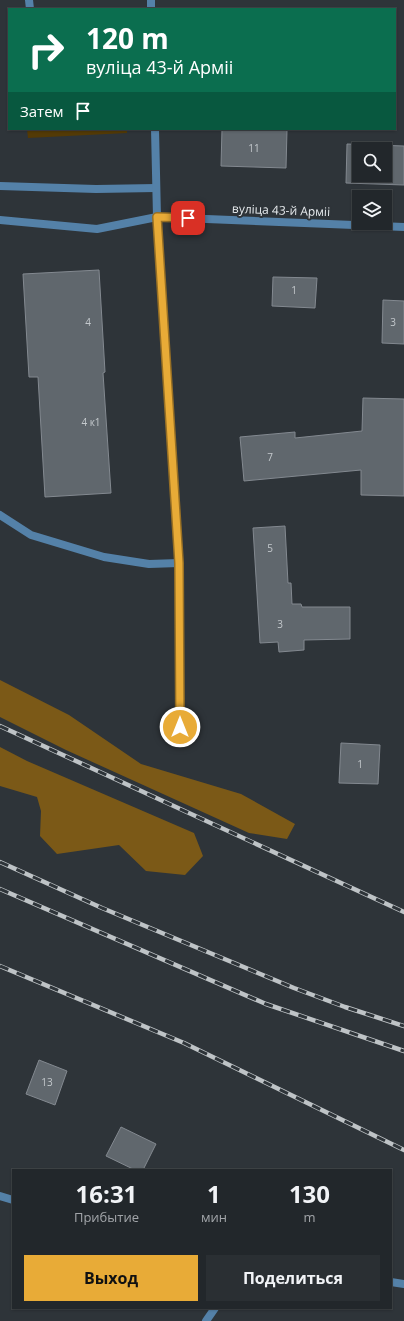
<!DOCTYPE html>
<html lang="ru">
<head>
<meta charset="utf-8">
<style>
	:root { --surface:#22272b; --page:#2a2f33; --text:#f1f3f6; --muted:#a2a5a9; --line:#3f4447; --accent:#e8ab37 }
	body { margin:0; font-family:"Open Sans",sans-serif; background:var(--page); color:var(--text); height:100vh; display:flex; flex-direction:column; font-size:15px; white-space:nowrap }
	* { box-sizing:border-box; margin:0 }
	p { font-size:13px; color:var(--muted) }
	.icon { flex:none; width:22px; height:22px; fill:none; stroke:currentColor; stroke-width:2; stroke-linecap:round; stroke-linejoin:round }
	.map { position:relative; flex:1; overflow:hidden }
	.drawer { position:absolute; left:12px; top:1169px; width:380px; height:140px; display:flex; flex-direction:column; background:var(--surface); border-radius:0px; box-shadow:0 1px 3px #0004,0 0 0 1px var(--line) }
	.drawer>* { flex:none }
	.guide { position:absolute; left:8px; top:8px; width:388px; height:122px; border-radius:0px; box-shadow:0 1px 3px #0004,0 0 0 1px var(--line); background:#0b6e4f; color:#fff; overflow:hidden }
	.buttons { position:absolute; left:352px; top:142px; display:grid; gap:8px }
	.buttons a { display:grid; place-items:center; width:40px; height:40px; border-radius:0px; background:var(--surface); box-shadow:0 1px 3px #0004,0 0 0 1px var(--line); font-size:20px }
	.pin { position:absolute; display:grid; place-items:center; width:34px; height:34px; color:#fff; margin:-17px; border-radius:8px; box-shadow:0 2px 6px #0006 }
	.me { position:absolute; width:44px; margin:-22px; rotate:0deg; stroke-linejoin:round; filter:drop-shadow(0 0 3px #0008) }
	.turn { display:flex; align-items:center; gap:14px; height:84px; padding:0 12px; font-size:18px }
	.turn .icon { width:52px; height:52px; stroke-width:2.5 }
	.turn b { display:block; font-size:28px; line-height:34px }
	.then { display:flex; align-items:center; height:38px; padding:0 12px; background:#0003; gap:8px; font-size:15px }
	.eta { display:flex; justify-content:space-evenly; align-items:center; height:68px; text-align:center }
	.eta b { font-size:24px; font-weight:700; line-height:28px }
	.action { display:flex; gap:8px; margin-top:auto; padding:8px 12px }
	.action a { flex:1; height:46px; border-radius:0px; background:var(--accent); color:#111; font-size:16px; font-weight:700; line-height:46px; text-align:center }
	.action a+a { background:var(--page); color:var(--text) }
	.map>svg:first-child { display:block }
	.green { fill:#533a06 }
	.forest { fill:#7b5917 }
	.building { fill:#60676d; stroke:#838990; fill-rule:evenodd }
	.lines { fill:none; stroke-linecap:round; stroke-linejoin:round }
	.service { stroke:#5481a8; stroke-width:8 }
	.minor { stroke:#5481a8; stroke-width:8 }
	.rail-casing { stroke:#bec3c6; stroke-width:4.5 }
	.rail { stroke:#2e3439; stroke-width:3; stroke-dasharray:9; stroke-linecap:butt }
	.route-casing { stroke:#976f24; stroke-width:10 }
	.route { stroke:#e8ab37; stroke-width:7 }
	.labels { text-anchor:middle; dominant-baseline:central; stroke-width:4; stroke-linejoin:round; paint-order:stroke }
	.number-label { font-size:10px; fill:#c4c9cd }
	.street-label { font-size:12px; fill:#e6eaed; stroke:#2e3439 }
</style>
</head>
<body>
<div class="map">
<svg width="404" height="1321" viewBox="0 0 404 1321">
	<rect width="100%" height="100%" fill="#2e3439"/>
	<path class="green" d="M27,129H127V133L28,138Z"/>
	<path class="forest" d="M0,680L69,715L141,764L241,794L295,824L287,839L249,833L66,750L0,717Z
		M0,747L27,761L194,833L203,856L185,875L146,871L119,845L57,854L40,836L41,811L37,797L0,786Z"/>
	<path class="building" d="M222,129L287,130L286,168L221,166Z
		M347,144L404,146V185L346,183ZM359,149H385V175H359Z
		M99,270L105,372L103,373L111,493L45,497L38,377H29L23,274Z
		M273,277L317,278L315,308L272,306Z
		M383,300L404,301V344L382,343Z
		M363,398L404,399V496L361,495V470L244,481L240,437L295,432V438L362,431Z
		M285,526L288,583H291L292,604H301L302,607H350V639L304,640V650L279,652L278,642L260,643L253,528Z
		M341,743L380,745L378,784L339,783Z
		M39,1060L67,1071L55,1105L26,1094Z
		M121,1127L156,1144L143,1170H135L106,1156Z"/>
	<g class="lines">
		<path class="service" d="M29,0L30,9
			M0,186L96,189L156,188
			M0,220L97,229L157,217
			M0,515L31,535L104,557L149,564L179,563
			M0,1196L13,1200
			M391,1282L404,1284
			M206,1321L215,1308"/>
		<path class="minor" d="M151,0V9
			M155,129L157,217L179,563L180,727
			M157,217L404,227"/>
		<g class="rail-casing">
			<path id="rail" d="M0,726L404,912
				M0,862L102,908L294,988L345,1007L404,1026
				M0,889L266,1004L404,1051
				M0,966L184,1043L404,1150"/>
		</g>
		<use href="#rail" class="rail"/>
	</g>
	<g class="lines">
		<g class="route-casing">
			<path id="route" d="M180,727L179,563L157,217L188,218"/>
		</g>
		<use href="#route" class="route"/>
	</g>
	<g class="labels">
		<g class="number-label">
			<text x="254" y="148">11</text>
			<text x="294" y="290">1</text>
			<text x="88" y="322">4</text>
			<text x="393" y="322">3</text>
			<text x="91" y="422">4 к1</text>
			<text x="270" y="457">7</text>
			<text x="270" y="548">5</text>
			<text x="280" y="624">3</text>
			<text x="360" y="764">1</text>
			<text x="47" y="1082">13</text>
		</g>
		<g class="street-label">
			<text transform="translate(281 210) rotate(2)">вуліца 43-й Арміі</text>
		</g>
	</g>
</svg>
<div class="buttons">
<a><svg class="icon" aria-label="search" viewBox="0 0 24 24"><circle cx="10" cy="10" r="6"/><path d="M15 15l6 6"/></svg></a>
<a><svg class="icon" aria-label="layers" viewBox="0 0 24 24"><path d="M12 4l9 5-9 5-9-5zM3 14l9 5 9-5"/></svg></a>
</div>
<div class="pin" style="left:188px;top:218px;background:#d93025"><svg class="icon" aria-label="arrive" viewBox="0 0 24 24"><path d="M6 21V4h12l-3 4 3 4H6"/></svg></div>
<svg class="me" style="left:180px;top:727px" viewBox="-20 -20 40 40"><circle r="17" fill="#e8ab37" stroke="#fff" stroke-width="3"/><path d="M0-11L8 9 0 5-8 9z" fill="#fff"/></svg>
<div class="guide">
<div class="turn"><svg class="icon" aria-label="right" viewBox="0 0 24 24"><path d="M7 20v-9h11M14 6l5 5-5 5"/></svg><div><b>120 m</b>вуліца 43-й Арміі</div></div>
<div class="then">Затем<svg class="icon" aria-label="arrive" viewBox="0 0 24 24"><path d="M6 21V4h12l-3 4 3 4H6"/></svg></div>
</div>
<section class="drawer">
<div class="eta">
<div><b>16:31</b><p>Прибытие</p></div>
<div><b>1</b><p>мин</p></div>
<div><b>130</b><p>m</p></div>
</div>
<div class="action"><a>Выход</a><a>Поделиться</a></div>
</section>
</div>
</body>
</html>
